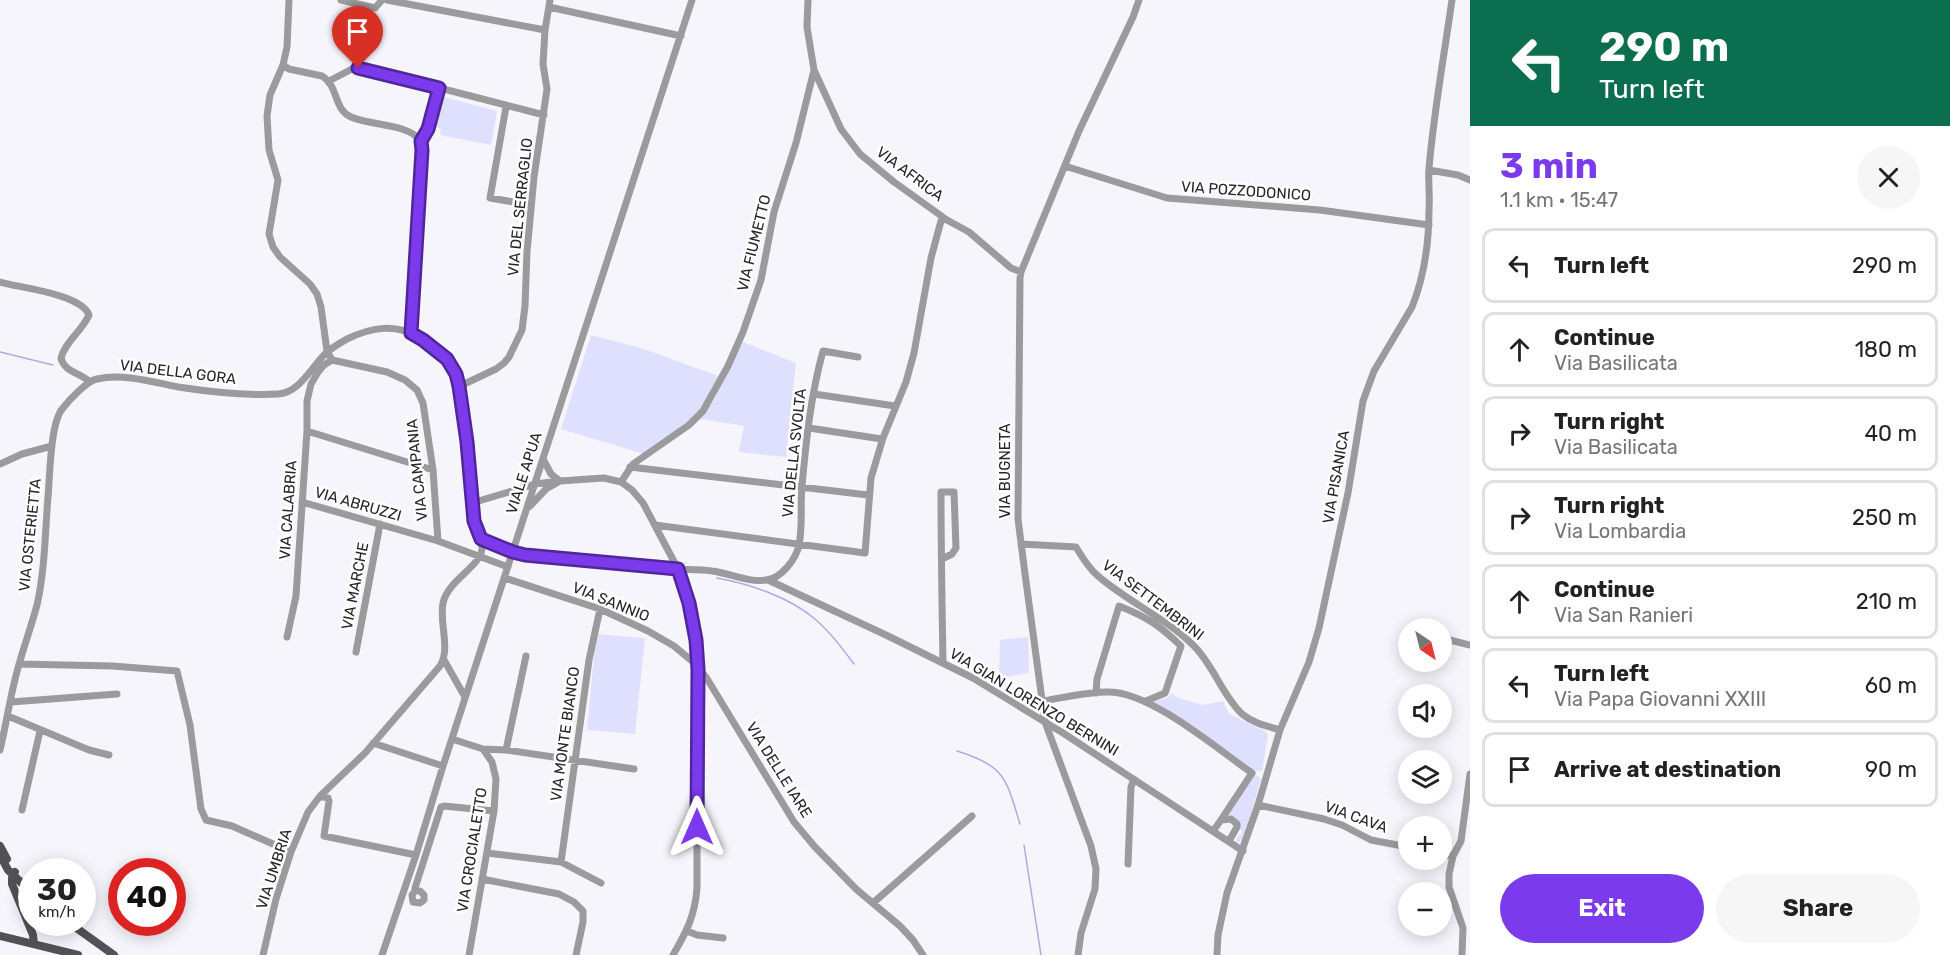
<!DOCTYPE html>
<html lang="en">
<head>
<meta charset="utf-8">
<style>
	:root { --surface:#fff; --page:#f6f6f6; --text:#222; --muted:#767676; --line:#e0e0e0; --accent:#7c3aed }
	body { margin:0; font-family:Rubik,sans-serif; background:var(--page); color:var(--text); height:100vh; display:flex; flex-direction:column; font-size:22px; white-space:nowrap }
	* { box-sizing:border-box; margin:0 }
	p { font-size:20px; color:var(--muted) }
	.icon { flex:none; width:33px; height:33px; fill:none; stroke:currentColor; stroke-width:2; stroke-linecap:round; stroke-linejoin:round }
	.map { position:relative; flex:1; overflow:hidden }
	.details { display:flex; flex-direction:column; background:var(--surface); width:480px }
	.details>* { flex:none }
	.hud { background:#0b6e4f; color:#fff; overflow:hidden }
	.needle { width:39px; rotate:145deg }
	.tools { position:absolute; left:1398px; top:618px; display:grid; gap:12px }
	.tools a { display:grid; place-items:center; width:54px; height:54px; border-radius:50%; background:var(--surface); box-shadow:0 3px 15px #0003; font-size:30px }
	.speed { position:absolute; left:18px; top:858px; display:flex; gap:12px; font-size:30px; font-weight:700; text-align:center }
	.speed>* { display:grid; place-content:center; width:78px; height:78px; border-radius:50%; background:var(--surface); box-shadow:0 3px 15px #0003; line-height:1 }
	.speed small { font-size:15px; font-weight:400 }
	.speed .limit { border:9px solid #d22; background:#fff; color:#111 }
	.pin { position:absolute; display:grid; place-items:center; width:51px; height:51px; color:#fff; margin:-62px -26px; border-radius:50% 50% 50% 0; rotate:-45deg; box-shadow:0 0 6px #0007 }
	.pin .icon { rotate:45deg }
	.me { position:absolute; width:66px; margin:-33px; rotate:0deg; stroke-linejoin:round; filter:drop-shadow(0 0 4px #0008) }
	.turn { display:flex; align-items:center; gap:21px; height:126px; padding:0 30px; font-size:27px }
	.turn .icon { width:78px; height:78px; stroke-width:2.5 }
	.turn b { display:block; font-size:42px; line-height:51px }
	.round { display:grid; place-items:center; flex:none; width:63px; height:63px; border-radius:32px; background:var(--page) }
	.summary { display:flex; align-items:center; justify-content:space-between; height:102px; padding:0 30px }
	h1 { font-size:36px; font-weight:700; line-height:45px; color:var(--accent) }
	.action { display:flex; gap:12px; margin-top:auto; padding:12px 30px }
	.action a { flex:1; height:69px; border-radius:36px; background:var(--accent); color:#fff; font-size:24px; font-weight:700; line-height:69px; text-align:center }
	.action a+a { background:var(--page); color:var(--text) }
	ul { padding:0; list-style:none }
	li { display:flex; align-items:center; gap:18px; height:75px; margin:0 12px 9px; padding:0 18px; border:3px solid var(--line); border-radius:12px }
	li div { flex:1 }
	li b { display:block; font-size:22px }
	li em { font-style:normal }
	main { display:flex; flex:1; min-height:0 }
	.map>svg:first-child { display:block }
	.green { fill:#dfe0fd }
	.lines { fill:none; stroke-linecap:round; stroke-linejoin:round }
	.stream { stroke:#aaabe5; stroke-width:1.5 }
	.minor { stroke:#9b9b9e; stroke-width:7 }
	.major { stroke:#525256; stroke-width:8 }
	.route-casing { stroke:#51269a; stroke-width:15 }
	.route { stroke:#7c3aed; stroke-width:10 }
	.labels { text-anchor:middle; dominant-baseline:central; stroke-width:5; stroke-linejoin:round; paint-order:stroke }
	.street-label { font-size:15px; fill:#262628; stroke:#fff }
</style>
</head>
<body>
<main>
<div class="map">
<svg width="1470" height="955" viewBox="0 0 1470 955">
	<rect width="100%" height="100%" fill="#f5f5fb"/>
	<path class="green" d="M444,97L497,111L491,145L440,135L441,129L436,127Z
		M591,335L644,349L718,376L703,407L694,418L644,454L561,429Z
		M743,342L796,363L786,457L739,452L744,426L700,419L714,400Z
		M596,634L645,638L635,734L587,730Z
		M1028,637L1029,673L999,678L1000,640Z
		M1171,693L1179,698L1203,705L1223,701L1229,714L1265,731L1268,735L1262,771L1253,770L1168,710L1153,702L1169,697Z
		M1255,774L1261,779L1244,838L1238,843L1236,842L1238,835H1241L1242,831L1240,829V824L1231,816L1228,815Z"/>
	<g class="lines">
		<path class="stream" d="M0,352L53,365
			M717,578C750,584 789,597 815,619C830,632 842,648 854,664
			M957,751C1006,766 1006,779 1020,824
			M1024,845L1041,955"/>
		<path class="minor" d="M289,0L287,47L283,65L270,95L267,116L269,150L278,180L269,234L273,247L280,257L310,284L317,294L321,307L327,351L332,360L387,372L405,380L417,390L423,403L433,470L438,541
			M341,0L375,8L382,0
			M387,0L545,30
			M549,7L681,36
			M283,65L289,69L322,76C339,86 333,109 351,117C371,126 407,123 421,141L422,150L411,333
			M814,70L841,129L860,154L894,182L947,220L969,232L1011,268L1021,272
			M329,81L352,69H366L544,115
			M506,107L490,198L531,205
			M421,141L428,129L439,88
			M1065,166L1167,198L1320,210L1429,225
			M1429,170L1458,175L1470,180
			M0,282C21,288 81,294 89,315C82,331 65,342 61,358C64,372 81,373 90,382
			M460,386L496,369L504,363L509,357L522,330L525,306L527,252L534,177L547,89L543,64L545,30L550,0
			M814,394L895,406
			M809,428L882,439
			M307,431L433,470
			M0,464L22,454L52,446
			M630,467L868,495
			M621,482L633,464L689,425L703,411L728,366L743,332L761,280L774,212L796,143L814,70L807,27L808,0
			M302,502L438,541L508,567
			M472,503L535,484L560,481L604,478L621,482L632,490L643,503L678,569L689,603L694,623L697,669V888C695,915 687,931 673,955
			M530,506L546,489L560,481L551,474L543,459
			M655,525L865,553L871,478L883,438L906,382L914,353L931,258L941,221L943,219L947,220
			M481,539L513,552L525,555C574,559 623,567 671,569C685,570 699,569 712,571C729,573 749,583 766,580C781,579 796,559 799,545C803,526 800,505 802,486C806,441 811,394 823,351L858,357
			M1021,544L1076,547C1082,557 1088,568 1098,576C1128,602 1166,618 1194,646C1214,666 1222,695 1242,714C1253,723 1267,726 1280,730
			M942,559L952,554L956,548L954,492H941C941,549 942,605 943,662
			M505,578L600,609L648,631L674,646L692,661L706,677L794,822L815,847L856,889L900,926L913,940L923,955
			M768,580L886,635L973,678L1063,733L1243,851
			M287,637L296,596L307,431V401L311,384L318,372L324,365L332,360
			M1407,637L1408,636
			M1442,638L1470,645
			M356,652L380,524
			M444,660L465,697
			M19,664L112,666L177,671L190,725L201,809L206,820L232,826L291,852
			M1096,693L1097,679L1119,606C1147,617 1159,625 1181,646L1165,693L1146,701
			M1042,701C1062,698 1091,691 1110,692C1152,693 1217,749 1252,773L1221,820
			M11,702L117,694
			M8,716L89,750L109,755
			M452,739L483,749L492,762L496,779L494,811L469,955
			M373,743L443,766
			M483,749L506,750L634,769
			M0,750C7,721 11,690 20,661C25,643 32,624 37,605C45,570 45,533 48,497C50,476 50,422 63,408C70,399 87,381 97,379C123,373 153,382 178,387C211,392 245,396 278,394C299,393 311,368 325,354C331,348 340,343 347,339C372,327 396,323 420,338C441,351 452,362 460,386C465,430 468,474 474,518C475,528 483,538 482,549C480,567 448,580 443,603C439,624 451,648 440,666L365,753L320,796L308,812L291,852L276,899L263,955
			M506,750L526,656
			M320,796L328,798L329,801L324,836L416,855
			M1258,805L1324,819L1342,825L1371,840L1408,847
			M22,810L40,731
			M1213,831L1221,820L1231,819L1237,824V827L1229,841
			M487,853L561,862L601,883
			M1442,854L1453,856
			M561,862L589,660L600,609
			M1128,864L1131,787L1134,779
			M482,879L559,894L574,902L583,911V922L576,955
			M415,891H420L424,895V900L420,903L413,902L412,895L415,891V888L441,807L444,806L494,811
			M873,903L972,816
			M687,931L697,935L723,938
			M382,955L416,855L443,766L692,0
			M1078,955L1081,933L1095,889L1096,869L1091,846L1045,722L1025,574L1018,519L1020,278L1021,272L1079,131L1133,17L1139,0
			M1217,955L1218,935L1227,893L1258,805L1280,730L1309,662L1319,628L1348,493L1363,401L1374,371L1412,307C1424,277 1429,241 1429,209C1430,195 1428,182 1429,168C1434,111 1444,56 1452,0
			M1462,955L1463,928L1449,887V874L1453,856L1461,841L1470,774"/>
		<path class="major" d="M0,846L7,859
			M0,855L8,870L32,893
			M15,872L12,878V884L33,935L34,944
			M68,922L114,955
			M0,936L78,955"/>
	</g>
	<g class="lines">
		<g class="route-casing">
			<path id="route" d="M358,68L439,88L428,129L421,141L422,150L411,333L423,340L447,359L456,374L459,386L467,442L474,521L481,539L513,552L525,555L678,569L689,603L696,640L698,669L697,827"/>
		</g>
		<use href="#route" class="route"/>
	</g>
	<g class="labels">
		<g class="street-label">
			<text transform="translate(910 174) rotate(37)">VIA AFRICA</text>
			<text transform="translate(1246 191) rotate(4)">VIA POZZODONICO</text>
			<text transform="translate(520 207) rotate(-84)">VIA DEL SERRAGLIO</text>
			<text transform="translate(754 243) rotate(-76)">VIA FIUMETTO</text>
			<text transform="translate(178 372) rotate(7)">VIA DELLA GORA</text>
			<text transform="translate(794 453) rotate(-84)">VIA DELLA SVOLTA</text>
			<text transform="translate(417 470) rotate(-96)">VIA CAMPANIA</text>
			<text transform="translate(1005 471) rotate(-90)">VIA BUGNETA</text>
			<text transform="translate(524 473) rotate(-72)">VIALE APUA</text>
			<text transform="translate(1336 477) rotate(-80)">VIA PISANICA</text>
			<text transform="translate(358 504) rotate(16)">VIA ABRUZZI</text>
			<text transform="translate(288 510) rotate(-86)">VIA CALABRIA</text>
			<text transform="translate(30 535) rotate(-84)">VIA OSTERIETTA</text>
			<text transform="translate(355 586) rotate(-79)">VIA MARCHE</text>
			<text transform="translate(1153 600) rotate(37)">VIA SETTEMBRINI</text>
			<text transform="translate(611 602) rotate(22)">VIA SANNIO</text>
			<text transform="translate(1034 702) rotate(31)">VIA GIAN LORENZO BERNINI</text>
			<text transform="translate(565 734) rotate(-82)">VIA MONTE BIANCO</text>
			<text transform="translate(779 770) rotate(58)">VIA DELLE IARE</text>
			<text transform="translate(1356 817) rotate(20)">VIA CAVA</text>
			<text transform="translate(472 850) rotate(-81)">VIA CROCIALETTO</text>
			<text transform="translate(274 869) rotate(-72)">VIA UMBRIA</text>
		</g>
	</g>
</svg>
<div class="tools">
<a><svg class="needle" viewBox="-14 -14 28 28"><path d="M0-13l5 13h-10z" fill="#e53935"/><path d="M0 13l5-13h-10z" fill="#767676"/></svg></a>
<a><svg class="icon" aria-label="sound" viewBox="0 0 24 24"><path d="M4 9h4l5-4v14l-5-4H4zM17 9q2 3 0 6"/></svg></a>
<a><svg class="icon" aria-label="layers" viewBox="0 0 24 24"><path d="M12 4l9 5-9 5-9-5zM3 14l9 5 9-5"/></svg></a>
<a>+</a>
<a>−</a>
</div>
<div class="speed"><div>30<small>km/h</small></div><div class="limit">40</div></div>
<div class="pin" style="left:358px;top:68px;background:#d93025"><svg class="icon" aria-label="arrive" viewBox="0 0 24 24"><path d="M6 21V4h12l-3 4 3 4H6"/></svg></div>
<svg class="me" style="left:697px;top:827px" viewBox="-20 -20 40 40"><path d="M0-17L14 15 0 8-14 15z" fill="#7c3aed" stroke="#fff" stroke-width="4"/></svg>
</div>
<section class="details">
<div class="hud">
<div class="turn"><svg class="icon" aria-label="left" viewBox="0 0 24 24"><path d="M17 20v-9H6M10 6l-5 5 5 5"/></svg><div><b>290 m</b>Turn left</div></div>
</div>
<div class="summary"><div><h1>3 min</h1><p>1.1 km · 15:47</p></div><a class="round"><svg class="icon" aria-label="close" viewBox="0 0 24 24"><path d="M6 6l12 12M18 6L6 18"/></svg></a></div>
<ul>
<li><svg class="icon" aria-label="left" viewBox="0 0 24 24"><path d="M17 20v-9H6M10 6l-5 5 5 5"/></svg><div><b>Turn left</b></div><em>290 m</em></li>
<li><svg class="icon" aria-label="ahead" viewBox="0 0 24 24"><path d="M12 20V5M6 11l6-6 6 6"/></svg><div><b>Continue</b><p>Via Basilicata</p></div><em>180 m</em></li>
<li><svg class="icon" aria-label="right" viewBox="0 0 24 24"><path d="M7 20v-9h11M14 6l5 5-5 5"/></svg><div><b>Turn right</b><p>Via Basilicata</p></div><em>40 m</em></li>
<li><svg class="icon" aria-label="right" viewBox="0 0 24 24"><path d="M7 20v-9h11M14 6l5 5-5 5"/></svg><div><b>Turn right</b><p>Via Lombardia</p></div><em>250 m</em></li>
<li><svg class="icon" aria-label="ahead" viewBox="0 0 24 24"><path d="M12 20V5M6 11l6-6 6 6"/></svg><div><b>Continue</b><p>Via San Ranieri</p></div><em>210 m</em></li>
<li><svg class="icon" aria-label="left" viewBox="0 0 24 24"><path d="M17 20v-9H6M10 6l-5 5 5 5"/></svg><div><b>Turn left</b><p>Via Papa Giovanni XXIII</p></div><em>60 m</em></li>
<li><svg class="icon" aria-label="arrive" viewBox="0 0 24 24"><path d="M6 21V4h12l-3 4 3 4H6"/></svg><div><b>Arrive at destination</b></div><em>90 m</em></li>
</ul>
<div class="action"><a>Exit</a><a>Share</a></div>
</section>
</main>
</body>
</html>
